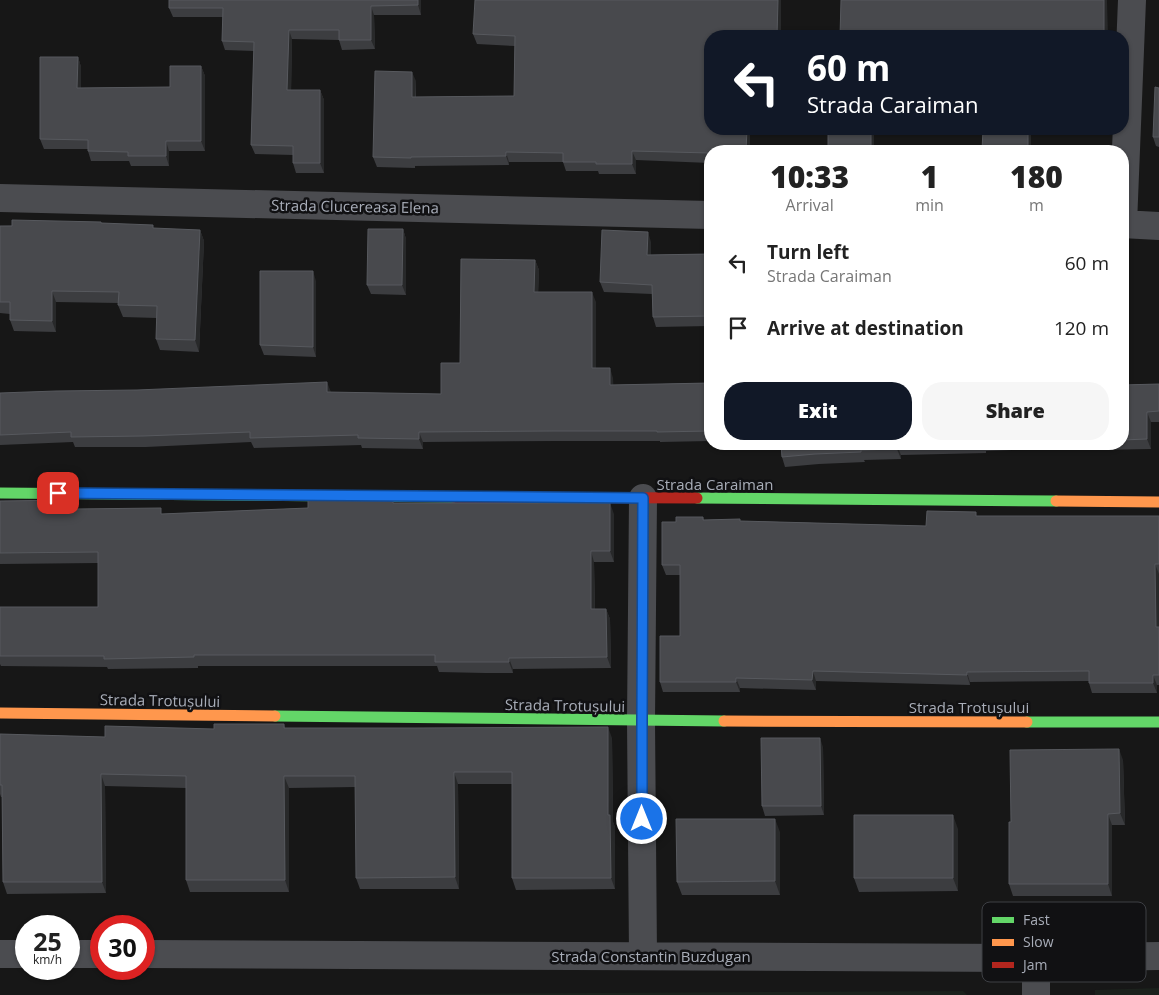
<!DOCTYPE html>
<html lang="en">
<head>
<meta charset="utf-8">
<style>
	:root { --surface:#fff; --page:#f6f6f6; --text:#222; --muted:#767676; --accent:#111827 }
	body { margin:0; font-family:"Open Sans",sans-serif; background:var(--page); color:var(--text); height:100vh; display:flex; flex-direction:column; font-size:19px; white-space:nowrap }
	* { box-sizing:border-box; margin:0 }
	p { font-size:16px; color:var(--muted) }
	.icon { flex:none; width:28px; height:28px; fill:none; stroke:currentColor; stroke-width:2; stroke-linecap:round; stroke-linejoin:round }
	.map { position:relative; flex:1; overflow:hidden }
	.details { position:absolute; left:704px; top:145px; width:425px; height:305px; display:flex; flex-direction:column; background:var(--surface); border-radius:20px; box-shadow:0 1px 4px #0004 }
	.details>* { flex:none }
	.hud { position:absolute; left:704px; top:30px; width:425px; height:105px; border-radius:20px; box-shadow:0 1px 4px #0004; background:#111827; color:#fff; overflow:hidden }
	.speed { position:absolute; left:15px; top:915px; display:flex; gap:10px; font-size:25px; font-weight:700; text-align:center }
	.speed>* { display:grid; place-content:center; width:65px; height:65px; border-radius:50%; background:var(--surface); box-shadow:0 1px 4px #0004; line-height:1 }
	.speed small { font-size:12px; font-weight:400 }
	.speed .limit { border:8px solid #d22; background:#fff; color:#111 }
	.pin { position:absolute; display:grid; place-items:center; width:42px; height:42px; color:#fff; margin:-21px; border-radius:10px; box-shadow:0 2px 8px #0006 }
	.me { position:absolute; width:55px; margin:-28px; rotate:0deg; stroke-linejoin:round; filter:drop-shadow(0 0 4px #0008) }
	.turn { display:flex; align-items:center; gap:18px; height:105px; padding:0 20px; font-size:22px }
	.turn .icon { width:65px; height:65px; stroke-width:2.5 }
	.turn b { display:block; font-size:35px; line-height:42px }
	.eta { display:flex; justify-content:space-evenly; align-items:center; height:85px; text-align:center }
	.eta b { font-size:30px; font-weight:800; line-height:35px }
	.primary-button { display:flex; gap:10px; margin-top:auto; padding:10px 20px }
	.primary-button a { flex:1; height:58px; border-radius:20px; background:var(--accent); color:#fff; font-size:20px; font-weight:800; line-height:58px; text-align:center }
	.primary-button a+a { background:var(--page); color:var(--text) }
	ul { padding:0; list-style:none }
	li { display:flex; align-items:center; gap:15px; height:65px; padding:0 20px }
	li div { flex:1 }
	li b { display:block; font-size:19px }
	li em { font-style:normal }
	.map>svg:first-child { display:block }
	.green { fill:#1b211c }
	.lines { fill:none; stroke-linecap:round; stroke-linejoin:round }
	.street { stroke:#4b4c50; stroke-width:28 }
	.fast { stroke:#63d668; stroke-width:11 }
	.slow { stroke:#ff974d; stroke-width:11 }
	.jam { stroke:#b3261e; stroke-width:11 }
	.wall { fill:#3c3d40 }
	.shaded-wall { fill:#28292a }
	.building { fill:#48494d; stroke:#57595e }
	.route-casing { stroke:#114b97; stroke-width:12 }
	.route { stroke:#1a73e8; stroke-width:9 }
	.labels { text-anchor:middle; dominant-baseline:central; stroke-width:5; stroke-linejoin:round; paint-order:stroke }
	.street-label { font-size:15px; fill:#a8adb8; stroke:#111113 }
	.key { fill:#111113; stroke:#3e4045; stroke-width:1 }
	.key-label { font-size:14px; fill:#a8adb8 }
</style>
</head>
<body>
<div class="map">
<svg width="1159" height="995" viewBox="0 0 1159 995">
	<rect width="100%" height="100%" fill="#171717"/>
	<path class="green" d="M1159,988V995H1095V990Z
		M963,991L967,995H248Z"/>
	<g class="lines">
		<path class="street" d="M0,198L710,215
			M1122,224L1159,226
			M1123,224L1132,0
			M643,498L641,721L643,955
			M0,954H26
			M69,954H101
			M144,954L1036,958L1159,956
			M1036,958V995"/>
		<path class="fast" d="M0,493L453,497
			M697,498L1056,501
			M275,716L724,721
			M1027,722H1159"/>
		<path class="slow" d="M1056,501L1159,502
			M0,713L275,716
			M724,721L1027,722"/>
		<path class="jam" d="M453,497L697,498"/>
	</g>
	<path class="wall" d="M169,0H421V15H374L375,49L342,50L339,40L292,39L291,90H320L324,100V173H296L293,163V155L255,154L251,145L254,51L225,50L222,41L223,17H173L169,8Z
		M781,0V36H710V163L636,160V174H599L598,171H566L563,162H509V165L415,166V168L377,167L373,157L416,81V97L514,96L515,46L477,44L473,34Z
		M78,57L81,67V88L170,87L201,66L205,76V151H169V166H131L129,161H91L88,151V149H44L40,139Z
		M1159,88V147L1156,146L1153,137Z
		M102,223L154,229L200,230L204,241L199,352L160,350L156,339L157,318L123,317L118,305L119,303L56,302V332L14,331L10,320V314L0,313V226Z
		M403,229L406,239V295L371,294L367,285Z
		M651,242V255L710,254V326L656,327L653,317L652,294L604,292L600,282Z
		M1122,259H1124L1127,269L1125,385L1159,384V422H1151V449L1096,450L1094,444H1122Z
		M535,260L539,270L538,292L596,302V368L613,378V385L710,383V441L660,442V441H556L423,442V449L362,448L361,445L254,448L251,442L146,447H75L73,442L0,445V393L331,392L441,394L460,363Z
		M316,281V357L264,355L260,345Z
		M781,444H1037L1038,449L986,451V453L901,455V459L864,460L865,462L819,464L785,467L782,457Z
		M0,501L77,509L163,514L308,508L394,503L614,514V562H594L595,609H606L610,619L611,668L513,669V673H485L439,672L437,666H198V668L108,669L107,667L1,666L0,664V607H98V563L0,564Z
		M978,516H1159V685H1157V693H1092L1089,683V681L970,682V685L816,681V690L740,688V692H663L660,682L680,636V575H666L662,565L676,522L703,517L704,520L740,519V521L926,526Z
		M284,724L285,728L612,738L613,822L615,827V889L516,890L512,878V784H458L459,889H360L356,878V787L289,788V892H190L186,880V788L105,786L106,893L7,894L3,882L2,797H1L0,794V734L105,737Z
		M823,747L824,815L765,816L762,806Z
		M1123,760L1125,825H1112V896H1013L1009,884L1011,822Z
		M958,829V891L859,892L854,878Z
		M780,832V895H682L677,882Z"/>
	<path class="shaded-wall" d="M418,0H421V15L418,5Z
		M778,0H781V36H777Z
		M1104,0H1107V2L1108,36H1104Z
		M371,6L374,15L375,49L371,40Z
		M289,30L292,39L291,99L287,90Z
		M78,57L81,67V97L77,88Z
		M201,66L205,76V151L201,141Z
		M412,72L416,81L415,106L412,97Z
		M320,90L324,100V173L320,163Z
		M747,129H750V151H746Z
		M871,129H874V151H871Z
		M1028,129H1031V151H1028Z
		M166,141L169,151V166L166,156Z
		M632,151L636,160V174L632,164Z
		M506,152L509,162V165L506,156Z
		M403,229L406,239V295L402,285Z
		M200,230L204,241L199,352L195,340Z
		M648,232L651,242V265L647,255Z
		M1124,259L1127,269L1124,395L1122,390V309Z
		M535,260L539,270L538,302L534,292Z
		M313,271L316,281V357L313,347Z
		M52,291L56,302V332L52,321Z
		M592,292L596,302V378L592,368Z
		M610,368L613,378L614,395L610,385Z
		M327,382L331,392H327Z
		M1147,412L1151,422V449L1147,439Z
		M419,432L423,442V449L419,439Z
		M897,445L901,455V459L897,449Z
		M74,500L78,511L74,509Z
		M610,503L614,514V562L610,551Z
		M591,551L594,562L595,620L591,609Z
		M1155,564L1159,574V636L1156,627Z
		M606,609L610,619L611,668L607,657Z
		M509,658L513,669V673L509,662Z
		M813,671L816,681V690L812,680Z
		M967,672L970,682V685L967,675Z
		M1153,675L1157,685V693L1153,683Z
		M736,678L740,688V692L736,682Z
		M608,727L612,738L613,822L615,827V889L611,878L608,815Z
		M820,738L823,747L824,815L821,806Z
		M1119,749L1123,760L1125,825L1120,813Z
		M454,772L458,784L459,889L455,877Z
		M101,774L105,786L106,893L102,882Z
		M284,776L289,788V892L285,880Z
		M1108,814L1112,825V896L1108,884Z
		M953,815L958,829V891L953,878Z
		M775,819L780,832V895L775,881Z"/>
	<path class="building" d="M169,0H418V5L371,6V40H339V30H289L287,90H320V163H293V146L251,145L254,42L222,41L223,8H169Z
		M475,0H778L777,36H710V129H747L746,151H710V153L632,151V164H596V162H563V153L506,152V156L411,157V158L373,157L375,71L412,72V97L514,96L515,36L473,34Z
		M841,0H1104V36H840Z
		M40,57H78L77,88L170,87V66H201V141H166V156H128V152L88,151V140L40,139Z
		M1155,87L1159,88V137H1153Z
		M828,129H871V151H828Z
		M983,129H1028V151H982Z
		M12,220L101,222V223L153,225V228L200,230L195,340L156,339L157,306L118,305L119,292L52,291V321L10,320V302H0V226H12Z
		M368,229H403L402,285H367Z
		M602,230L648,232L647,255L710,254V316L653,317L652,285L600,282Z
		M461,259L535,260L534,292H592V368H610V385L710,383V431L657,432V431H553L419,432V439L358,438V435L250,438V432L143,436L71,437V432L0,435V393L56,391L137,390L327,382V392L441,394V363H460Z
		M1122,259H1124L1122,309Z
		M260,271H313V347L260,345Z
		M1159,384V411L1147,412V439L1122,440V385Z
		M781,444H948L897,445V449L861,450V452L815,454L782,457Z
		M74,500V509L161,508V514L308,508V500L393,501V503H610V551H591V609H606L607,657L509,658V662H435V655H194V657L104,659V656H0V607H98V552L0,553V501Z
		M927,511L976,512V516H1159V564H1155L1156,627H1159V675H1153V683H1089V671L967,672V675L813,671L812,680L736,678V682H660V636H680V565H662V522H676V517H703V520L740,519V521L926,526Z
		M214,724H284V728H415L608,727V815H610L611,878H512V772H454L455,877L356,878L355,776H284L285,880H186V776L101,774L102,882H3L2,785H0V734L105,737V726L214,729Z
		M761,738H820L821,806H762Z
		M1119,749L1120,813L1108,814V884H1009V822H1011L1010,750Z
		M854,815H953V878H854Z
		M676,819H775V881L677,882Z"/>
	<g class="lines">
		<g class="route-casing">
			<path id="route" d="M58,493L643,498L642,721V819"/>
		</g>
		<use href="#route" class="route"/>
	</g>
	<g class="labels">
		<g class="street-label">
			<text transform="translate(355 206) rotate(1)">Strada Clucereasa Elena</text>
			<text x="715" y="484">Strada Caraiman</text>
			<text transform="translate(160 700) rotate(1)">Strada Trotușului</text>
			<text transform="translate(565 705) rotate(1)">Strada Trotușului</text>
			<text x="969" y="707">Strada Trotușului</text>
			<text x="651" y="956">Strada Constantin Buzdugan</text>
		</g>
	</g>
	<rect x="982" y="902" width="164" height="80" rx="8" class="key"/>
	<rect x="992" y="917" width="22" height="6" fill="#63d668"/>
	<rect x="992" y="939" width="22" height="7" fill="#ff974d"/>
	<rect x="992" y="962" width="22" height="6" fill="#b3261e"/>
	<g class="key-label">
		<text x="1023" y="925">Fast</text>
		<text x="1023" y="947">Slow</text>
		<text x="1023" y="970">Jam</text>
	</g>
</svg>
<div class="speed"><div>25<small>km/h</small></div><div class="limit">30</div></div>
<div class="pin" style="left:58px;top:493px;background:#d93025"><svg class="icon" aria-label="arrive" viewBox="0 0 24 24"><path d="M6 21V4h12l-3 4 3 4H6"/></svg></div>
<svg class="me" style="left:642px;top:819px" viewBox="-20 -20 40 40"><circle r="17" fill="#1a73e8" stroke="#fff" stroke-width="3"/><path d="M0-11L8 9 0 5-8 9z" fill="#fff"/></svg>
<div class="hud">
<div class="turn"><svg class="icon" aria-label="left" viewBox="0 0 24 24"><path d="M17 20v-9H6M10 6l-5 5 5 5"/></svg><div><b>60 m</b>Strada Caraiman</div></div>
</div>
<section class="details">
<div class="eta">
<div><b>10:33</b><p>Arrival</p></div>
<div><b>1</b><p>min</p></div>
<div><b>180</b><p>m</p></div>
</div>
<ul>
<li><svg class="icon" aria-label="left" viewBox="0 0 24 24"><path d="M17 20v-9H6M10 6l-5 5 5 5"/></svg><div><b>Turn left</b><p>Strada Caraiman</p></div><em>60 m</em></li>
<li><svg class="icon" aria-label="arrive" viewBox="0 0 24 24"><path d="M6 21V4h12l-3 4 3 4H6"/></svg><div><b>Arrive at destination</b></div><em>120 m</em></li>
</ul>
<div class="primary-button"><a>Exit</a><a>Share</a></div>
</section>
</div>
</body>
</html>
